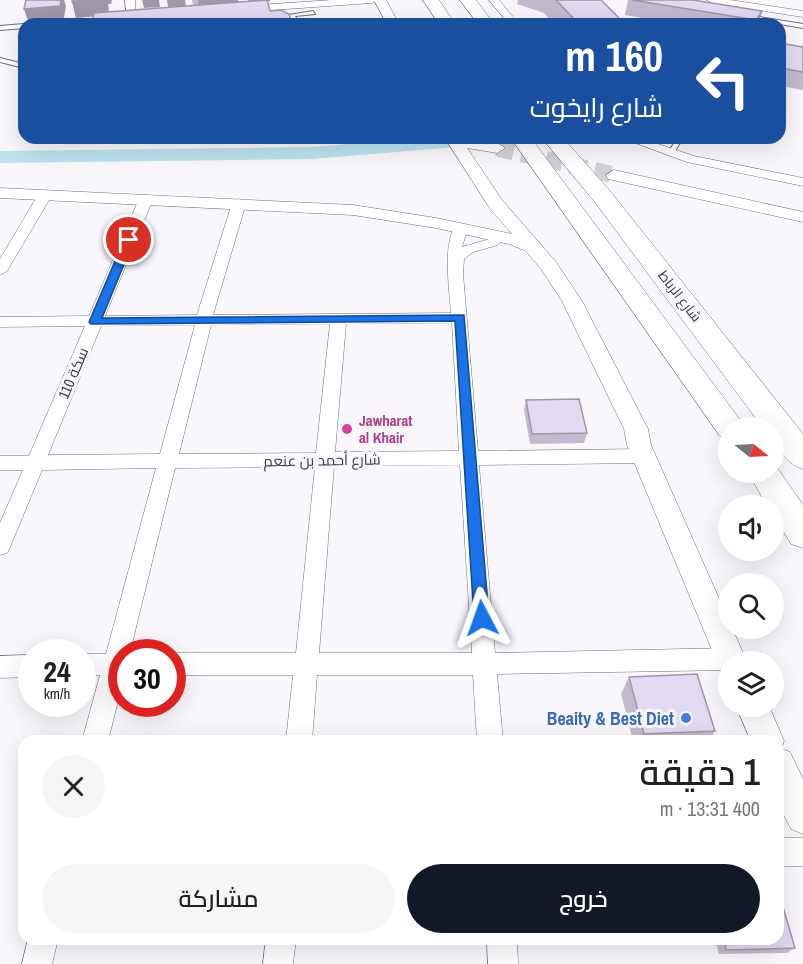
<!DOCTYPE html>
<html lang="ar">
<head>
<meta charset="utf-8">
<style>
	:root { --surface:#fff; --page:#f6f6f6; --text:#202124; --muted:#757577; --accent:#111827 }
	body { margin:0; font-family:"Archivo Narrow",Cairo,sans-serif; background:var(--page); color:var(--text); direction:rtl; height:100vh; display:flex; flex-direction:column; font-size:22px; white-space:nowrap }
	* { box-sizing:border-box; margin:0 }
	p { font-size:20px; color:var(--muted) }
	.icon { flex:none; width:33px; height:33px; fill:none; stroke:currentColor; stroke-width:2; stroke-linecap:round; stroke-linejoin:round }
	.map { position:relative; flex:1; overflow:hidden; direction:ltr }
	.sheet { position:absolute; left:18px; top:735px; width:766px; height:210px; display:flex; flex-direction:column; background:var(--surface); border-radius:18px; box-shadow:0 6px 24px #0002; direction:rtl }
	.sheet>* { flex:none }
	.guide { position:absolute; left:18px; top:18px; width:768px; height:126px; border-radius:18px; box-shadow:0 6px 24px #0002; direction:rtl; background:#1a4fa0; color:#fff; overflow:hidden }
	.needle { width:39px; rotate:108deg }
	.tools { position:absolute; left:718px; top:417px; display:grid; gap:12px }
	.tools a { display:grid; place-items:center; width:66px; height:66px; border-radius:50%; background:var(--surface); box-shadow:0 6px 24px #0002; font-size:30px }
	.speed { position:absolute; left:18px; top:639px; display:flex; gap:12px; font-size:30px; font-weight:700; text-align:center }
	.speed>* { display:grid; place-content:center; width:78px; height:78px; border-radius:50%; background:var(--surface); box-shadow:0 6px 24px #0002; line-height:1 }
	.speed small { font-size:15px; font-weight:400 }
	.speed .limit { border:9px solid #d22; background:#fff; color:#111 }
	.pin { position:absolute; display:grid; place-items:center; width:51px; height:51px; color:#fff; margin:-26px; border:3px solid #fff; border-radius:50%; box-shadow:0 2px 6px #0007 }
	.me { position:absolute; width:66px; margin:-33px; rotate:356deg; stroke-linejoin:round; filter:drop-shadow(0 0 4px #0008) }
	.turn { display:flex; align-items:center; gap:21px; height:126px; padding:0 24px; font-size:27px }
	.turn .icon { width:78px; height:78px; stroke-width:2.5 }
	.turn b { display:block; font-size:42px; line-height:51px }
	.round { display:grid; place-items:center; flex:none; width:63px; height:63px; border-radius:32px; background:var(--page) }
	.summary { display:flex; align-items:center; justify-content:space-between; height:102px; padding:0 24px }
	h1 { font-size:36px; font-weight:600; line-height:45px }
	.primary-button { display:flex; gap:12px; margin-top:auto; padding:12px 24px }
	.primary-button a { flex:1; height:69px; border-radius:36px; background:var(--accent); color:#fff; font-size:24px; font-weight:600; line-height:69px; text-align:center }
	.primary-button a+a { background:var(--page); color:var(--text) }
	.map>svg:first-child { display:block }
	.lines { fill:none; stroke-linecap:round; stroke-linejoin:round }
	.river { fill:#bbe3ee; fill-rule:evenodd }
	.tertiary-tunnel { stroke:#d3d1d7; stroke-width:17; stroke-dasharray:17 8; stroke-linecap:butt }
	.service-casing { stroke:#726a80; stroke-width:2 }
	.minor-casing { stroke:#726a80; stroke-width:1 }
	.tertiary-casing { stroke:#726a80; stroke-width:1 }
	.trunk-casing { stroke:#726a80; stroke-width:1 }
	.service { fill:#fff; fill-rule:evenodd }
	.minor { fill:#fff; fill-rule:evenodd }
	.tertiary { fill:#fff; fill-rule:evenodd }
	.trunk { fill:#fff; fill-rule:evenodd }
	.wall { fill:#c2bbd0 }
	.shaded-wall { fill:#9e98a9 }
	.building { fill:#e2d9f2; stroke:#9e98a9; stroke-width:1.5 }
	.route { fill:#1a73e8; stroke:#114b97; stroke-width:1.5 }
	.hotel-dot { fill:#d1479c; stroke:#f9f7fc; stroke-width:2 }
	.shop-dot { fill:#3f7fe0; stroke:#f9f7fc; stroke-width:2 }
	.labels { text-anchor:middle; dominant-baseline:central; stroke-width:6; stroke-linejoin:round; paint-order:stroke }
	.far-street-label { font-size:14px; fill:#3c3943; stroke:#f9f7fc }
	.street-label { font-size:15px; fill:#3c3943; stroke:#f9f7fc }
	.hotel-label { font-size:15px; font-weight:bold; fill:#b23c85; stroke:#f9f7fc; text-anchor:start }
	.near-shop-label { font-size:18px; font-weight:bold; fill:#366cbe; stroke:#f9f7fc; text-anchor:end }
</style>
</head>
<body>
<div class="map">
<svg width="803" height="964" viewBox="0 0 803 964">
	<rect width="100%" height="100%" fill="#f9f7fc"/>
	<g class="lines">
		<path class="river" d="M420,138H463L465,141L462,145L455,147L312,159L0,163V151L312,147Z"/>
		<path class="tertiary-tunnel" d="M497,148L614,175"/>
		<g class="service-casing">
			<path id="service" d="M313,11L315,14L295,16L299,24H293L289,15Z
				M746,15L803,24V28L744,18Z
				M108,18L106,21L48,24L51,22Z
				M24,24V28L0,30V26Z
				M0,58L24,64V68L0,62Z
				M677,138H683L673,154H669L668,153Z"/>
		</g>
		<g class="minor-casing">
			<path id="minor" d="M125,0H135V14L148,13L153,16L148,19H127Z
				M333,0H377L372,3L244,12L239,9L244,6Z
				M489,0H499L519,24H509Z
				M707,0H730L803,11V17L712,3Z
				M622,138H640L694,156L803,178V186L687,162Z
				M45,191L52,195L7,271L0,275V259L38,195Z
				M146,195L153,199L105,316L197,315L232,203L239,199L246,203L213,315L451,313C450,295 440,229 461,224L468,228L462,247L493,238L498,239L500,242L498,245L473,252L464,259L463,274L478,451L643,449L650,451L652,456L650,461L643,463L479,465L495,653L731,648L739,652L742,662H729V670L497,674L503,741H477L473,675H317L312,741H286L293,675H172V653H296L315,467L175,468L130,652H122V685L108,741H82L100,675L82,676V654H106L156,468L42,470L10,547L7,553L0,555V523L23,470H0V456H29L85,326L0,327V317L89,316L139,199ZM452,323L459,451L335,452L346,324ZM330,324L316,453L179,454L211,325ZM195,325L160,454L48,455L101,326ZM460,465L472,653H319L334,466Z
				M32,655V677L0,678V656Z
				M778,838H803V866H778Z
				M28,939H58L52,964H22Z
				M266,939H296L293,964H263Z
				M487,939H517L518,964H488Z"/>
		</g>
		<g class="tertiary-casing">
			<path id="tertiary" d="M374,0H386L399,24H387Z
				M445,138C459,138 496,138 505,148L497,153L467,148L502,200L556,262L582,301L648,429L651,445L729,621V628H732L747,662H729V675L721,672L717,662L627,445L624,429L562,301L541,269L526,251L509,244L436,228L353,215L0,198V188L353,205L436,218L512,234L489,207Z
				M614,170L803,212V222L608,179L606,175Z
				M736,706H769L784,741L781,749L790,752L803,779V834L791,829L778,803V741H751Z"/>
		</g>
		<g class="trunk-casing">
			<path id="trunk" d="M423,0H439L455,24H439Z
				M460,0H476L494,24H478Z
				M511,138H531L746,428H729V438L720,436Z
				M542,138H563L610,191L803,434V469C785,463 774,446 774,428H763L594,201Z
				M774,463L803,505V548L791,544L774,516V506H767L748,472H774Z"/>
		</g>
		<use href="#service" class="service"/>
		<use href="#minor" class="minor"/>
		<use href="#tertiary" class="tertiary"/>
		<use href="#trunk" class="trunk"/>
	</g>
	<path class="wall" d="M72,0H112L111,4H108L109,12L193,6L192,0H238V2H249L248,0H270V1L268,2L270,11L289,14L93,16L76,18Z
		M518,0H601L625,24H554L544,13L517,4Z
		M628,0H693L762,11L758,24H677L625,15Z
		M780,43L803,47V90L780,86Z
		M526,400L587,433L584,443L530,444L524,410Z
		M629,677L715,731L708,741H633L621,694Z
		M715,939H778L795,948L787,953L719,954Z"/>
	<path class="shaded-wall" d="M61,0H64L66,6L64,18L28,21L24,9Z
		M78,0H112L111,4H108L109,15L76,18L72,2Z
		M142,0H159L160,7L144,8Z
		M167,0H185L186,6L168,7Z
		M198,0H238V3L199,7Z
		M249,0H270V1L249,3Z
		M762,11L758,24H755L756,20Z"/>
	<path class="building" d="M26,0H61L60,6L24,9Z
		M72,0H94L72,2Z
		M267,0L270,11L281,10L289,14L292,24H92L94,13Z
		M556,0H601L625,24H579Z
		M632,0H693L762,11L756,20Z
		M780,43L803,47V72L780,68Z
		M579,399L587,433L532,434L526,400Z
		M697,674L715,731L644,734L629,677Z
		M778,907H783L795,948L726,950L724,939H778Z"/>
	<path class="route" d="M129,237L134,240L102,318L464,315L489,618L487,623L482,625L476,623L474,618L455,321L91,324L89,322L124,240Z"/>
	<circle class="hotel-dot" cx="347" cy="429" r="6"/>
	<circle class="shop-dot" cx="686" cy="718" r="6"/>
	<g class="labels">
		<g class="far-street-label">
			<text transform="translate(680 296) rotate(52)">شارع الرباط</text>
		</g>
		<g class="street-label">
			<text transform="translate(73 373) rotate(-67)">سكة 110</text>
			<text transform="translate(322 460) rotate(-1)">شارع أحمد بن عنعم</text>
		</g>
		<g class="hotel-label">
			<text x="359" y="420">Jawharat<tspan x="359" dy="17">al Khair</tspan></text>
		</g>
		<g class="near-shop-label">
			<text x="674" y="718">Beaity &amp; Best Diet</text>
		</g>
	</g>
</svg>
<div class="tools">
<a><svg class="needle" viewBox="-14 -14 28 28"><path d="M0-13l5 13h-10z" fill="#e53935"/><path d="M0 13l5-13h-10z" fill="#757577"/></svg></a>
<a><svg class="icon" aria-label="sound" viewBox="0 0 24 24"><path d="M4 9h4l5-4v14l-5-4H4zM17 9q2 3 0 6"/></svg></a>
<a><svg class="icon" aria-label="search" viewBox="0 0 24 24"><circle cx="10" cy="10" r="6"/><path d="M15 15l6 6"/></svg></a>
<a><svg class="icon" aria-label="layers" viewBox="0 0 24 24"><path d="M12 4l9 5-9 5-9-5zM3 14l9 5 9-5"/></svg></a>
</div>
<div class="speed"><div>24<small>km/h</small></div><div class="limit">30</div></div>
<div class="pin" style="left:129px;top:240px;background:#d93025"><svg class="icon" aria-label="arrive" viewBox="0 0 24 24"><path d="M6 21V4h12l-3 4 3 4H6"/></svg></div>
<svg class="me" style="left:482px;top:618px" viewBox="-20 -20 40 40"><path d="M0-17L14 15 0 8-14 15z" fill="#1a73e8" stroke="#fff" stroke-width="4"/></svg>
<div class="guide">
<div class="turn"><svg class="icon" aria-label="left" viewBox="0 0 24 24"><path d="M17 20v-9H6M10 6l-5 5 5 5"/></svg><div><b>160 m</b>شارع رايخوت</div></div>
</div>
<section class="sheet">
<div class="summary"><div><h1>1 دقيقة</h1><p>400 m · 13:31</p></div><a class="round"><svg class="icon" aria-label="close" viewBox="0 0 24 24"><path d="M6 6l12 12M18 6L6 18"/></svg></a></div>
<div class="primary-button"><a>خروج</a><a>مشاركة</a></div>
</section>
</div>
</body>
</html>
